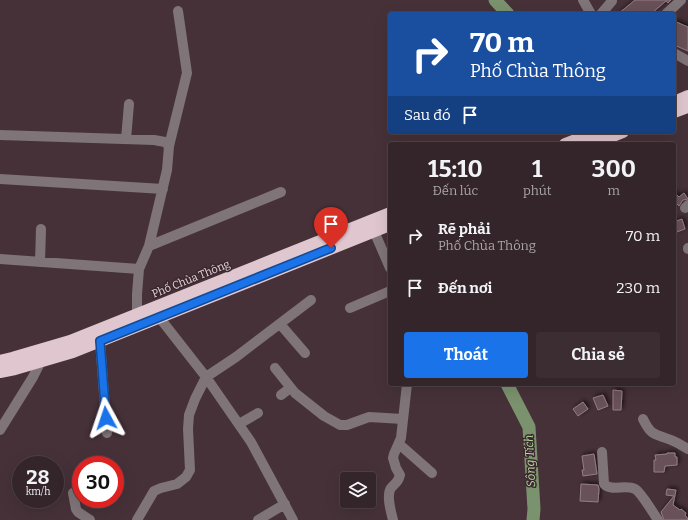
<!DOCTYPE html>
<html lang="vi">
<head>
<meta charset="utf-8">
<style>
	:root { --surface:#34252a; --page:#3c2d32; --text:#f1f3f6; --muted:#a9a5a8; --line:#4e4247; --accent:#1a73e8 }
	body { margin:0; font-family:Bitter,serif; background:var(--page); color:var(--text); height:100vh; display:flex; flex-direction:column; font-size:15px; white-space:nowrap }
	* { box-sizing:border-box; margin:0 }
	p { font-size:13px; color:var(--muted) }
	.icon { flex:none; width:22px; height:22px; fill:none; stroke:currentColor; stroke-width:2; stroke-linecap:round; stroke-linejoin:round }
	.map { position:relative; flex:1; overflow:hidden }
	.drawer { position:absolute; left:388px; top:142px; width:288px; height:244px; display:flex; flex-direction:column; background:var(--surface); border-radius:4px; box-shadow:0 4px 16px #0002,0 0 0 1px var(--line) }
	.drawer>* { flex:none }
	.guide { position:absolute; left:388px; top:12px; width:288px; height:122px; border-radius:4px; box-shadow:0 4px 16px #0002,0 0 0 1px var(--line); background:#1a4fa0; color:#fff; overflow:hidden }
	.controls { position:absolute; left:340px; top:472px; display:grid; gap:8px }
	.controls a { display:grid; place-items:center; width:36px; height:36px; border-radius:4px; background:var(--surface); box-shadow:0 4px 16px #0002,0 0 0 1px var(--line); font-size:20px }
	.speed { position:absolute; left:12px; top:456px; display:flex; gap:8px; font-size:20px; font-weight:700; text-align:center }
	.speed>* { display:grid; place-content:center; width:52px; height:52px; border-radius:50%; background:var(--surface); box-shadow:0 4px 16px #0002,0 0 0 1px var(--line); line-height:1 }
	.speed small { font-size:10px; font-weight:400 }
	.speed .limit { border:6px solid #d22; background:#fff; color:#111 }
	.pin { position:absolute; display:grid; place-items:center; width:34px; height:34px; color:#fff; margin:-41px -17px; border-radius:50% 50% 50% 0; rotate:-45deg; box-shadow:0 0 4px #0007 }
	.pin .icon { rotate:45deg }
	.me { position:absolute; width:44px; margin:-22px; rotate:355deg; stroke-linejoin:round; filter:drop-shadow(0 0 3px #0008) }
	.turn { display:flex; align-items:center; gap:14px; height:84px; padding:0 16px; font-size:18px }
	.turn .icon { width:52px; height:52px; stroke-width:2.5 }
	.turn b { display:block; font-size:28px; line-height:34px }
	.then { display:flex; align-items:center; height:38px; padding:0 16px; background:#0003; gap:8px; font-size:15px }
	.eta { display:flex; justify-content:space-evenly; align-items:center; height:68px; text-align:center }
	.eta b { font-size:24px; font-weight:700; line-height:28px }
	.cta { display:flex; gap:8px; margin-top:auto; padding:8px 16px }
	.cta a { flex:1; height:46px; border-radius:4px; background:var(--accent); color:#fff; font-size:16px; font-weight:700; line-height:46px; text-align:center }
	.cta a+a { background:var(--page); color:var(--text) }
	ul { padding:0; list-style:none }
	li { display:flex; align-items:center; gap:12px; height:52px; padding:0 16px }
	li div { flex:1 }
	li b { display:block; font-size:15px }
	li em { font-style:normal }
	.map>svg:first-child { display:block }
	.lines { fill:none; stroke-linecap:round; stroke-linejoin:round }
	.river { stroke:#7b926e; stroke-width:13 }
	.building { fill:#685159; stroke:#947c84; filter:url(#shadow) }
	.minor { stroke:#7f7477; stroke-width:10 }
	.highway { stroke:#e0c6ce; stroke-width:12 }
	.route-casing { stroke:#114b97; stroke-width:10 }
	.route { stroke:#1a73e8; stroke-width:7 }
	.labels { text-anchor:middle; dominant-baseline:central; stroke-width:3; stroke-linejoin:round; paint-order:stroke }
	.street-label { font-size:11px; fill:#e4d6db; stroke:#3b272e }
	.water-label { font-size:12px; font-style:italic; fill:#badfa3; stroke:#3b272e }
</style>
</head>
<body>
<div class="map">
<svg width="688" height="520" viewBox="0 0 688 520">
	<defs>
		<filter id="shadow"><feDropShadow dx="2" dy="-2" stdDeviation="2" flood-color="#0009"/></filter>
	</defs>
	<rect width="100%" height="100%" fill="#463138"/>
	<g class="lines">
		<path class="river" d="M495,0L508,14
			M507,384L529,427L534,509L533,520"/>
	</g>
	<path class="building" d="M635,0H671L668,3L666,1L651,14H618Z
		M674,21L688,27V51L674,45Z
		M674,192L679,197L684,193L688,199L683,200L679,206L674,201Z
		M682,219L685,229L674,233V222Z
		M613,390L622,391L621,410H613Z
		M603,395L608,406L598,410L593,398Z
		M583,402L588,409L578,416L573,409Z
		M667,453H675V457H677V465L665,466L664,472H654V460H656L655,455L667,454Z
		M594,454L597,474L583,476L582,470H584L582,456Z
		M581,484L598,485L599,489L598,502L580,501Z
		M667,489L676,490L673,505L680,510L681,509L686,513L685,515L688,519V520H664L661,512L674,496L666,495Z"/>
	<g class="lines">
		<path class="minor" d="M583,0L591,14
			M601,14L612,1
			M666,14L681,0
			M674,53L688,61
			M0,135L154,140L165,142L169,146L167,170L149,246L139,269L137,294V315
			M126,139L129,104
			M169,146L187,73L178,11
			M0,179L163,189
			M685,208L688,205
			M374,231L390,268
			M149,246L281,192
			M688,249V248
			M0,259L139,269
			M40,262L41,229
			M350,308L390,291
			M159,317L206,377L251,442L293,520
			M280,324L305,353
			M100,341L107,433
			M275,368L295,393L324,416L340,425H347L369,417L403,419
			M281,395L290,388
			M643,419C652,437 654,433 671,440C677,442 682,446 688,449
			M239,424L258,413
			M0,430L33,377L41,361V357
			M399,444L432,473
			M602,452L604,484C611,492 625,484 635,489C641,492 653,513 658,520
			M73,493L76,509L78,512L90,520
			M137,520L154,491L161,488L177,484L186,477L190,470L188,429L189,415L195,399L206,377L236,357L311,300
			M258,520L285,504
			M393,520C391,512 386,495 391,488C395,483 398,483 400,475L396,468L393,458L394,454L401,438L407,384"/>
		<path class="highway" d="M674,102L688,96
			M674,112L688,107
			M565,144L596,132
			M593,144L623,132
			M0,361L12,358L70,341L390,213
			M0,372L15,369L73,352L390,225"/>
	</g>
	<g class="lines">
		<g class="route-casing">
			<path id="route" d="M106,418L100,341L331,248"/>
		</g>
		<use href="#route" class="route"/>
	</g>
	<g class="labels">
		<g class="street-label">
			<text transform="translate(191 279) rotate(-22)">Phố Chùa Thông</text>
		</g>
		<g class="water-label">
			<text transform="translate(530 461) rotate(-93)">Sông Tích</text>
		</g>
	</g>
</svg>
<div class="controls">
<a><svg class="icon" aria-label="layers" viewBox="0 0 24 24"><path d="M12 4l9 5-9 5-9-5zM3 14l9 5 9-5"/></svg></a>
</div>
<div class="speed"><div>28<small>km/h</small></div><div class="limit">30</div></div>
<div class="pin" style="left:331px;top:248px;background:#d93025"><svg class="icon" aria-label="arrive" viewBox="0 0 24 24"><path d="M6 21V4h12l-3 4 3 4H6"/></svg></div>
<svg class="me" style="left:106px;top:418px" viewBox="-20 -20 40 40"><path d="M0-17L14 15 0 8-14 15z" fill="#1a73e8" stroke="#fff" stroke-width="4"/></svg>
<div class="guide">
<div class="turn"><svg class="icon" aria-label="right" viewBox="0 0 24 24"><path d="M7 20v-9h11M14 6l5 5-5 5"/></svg><div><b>70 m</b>Phố Chùa Thông</div></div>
<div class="then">Sau đó<svg class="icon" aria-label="arrive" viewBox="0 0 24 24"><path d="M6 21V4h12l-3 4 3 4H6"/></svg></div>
</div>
<section class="drawer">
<div class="eta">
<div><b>15:10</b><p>Đến lúc</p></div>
<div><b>1</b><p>phút</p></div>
<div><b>300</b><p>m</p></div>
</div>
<ul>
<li><svg class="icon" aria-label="right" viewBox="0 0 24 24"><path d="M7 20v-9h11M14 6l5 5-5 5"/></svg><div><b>Rẽ phải</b><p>Phố Chùa Thông</p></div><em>70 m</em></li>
<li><svg class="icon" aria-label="arrive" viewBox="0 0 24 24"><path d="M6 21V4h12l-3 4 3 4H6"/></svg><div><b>Đến nơi</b></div><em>230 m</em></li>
</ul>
<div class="cta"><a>Thoát</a><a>Chia sẻ</a></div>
</section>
</div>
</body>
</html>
